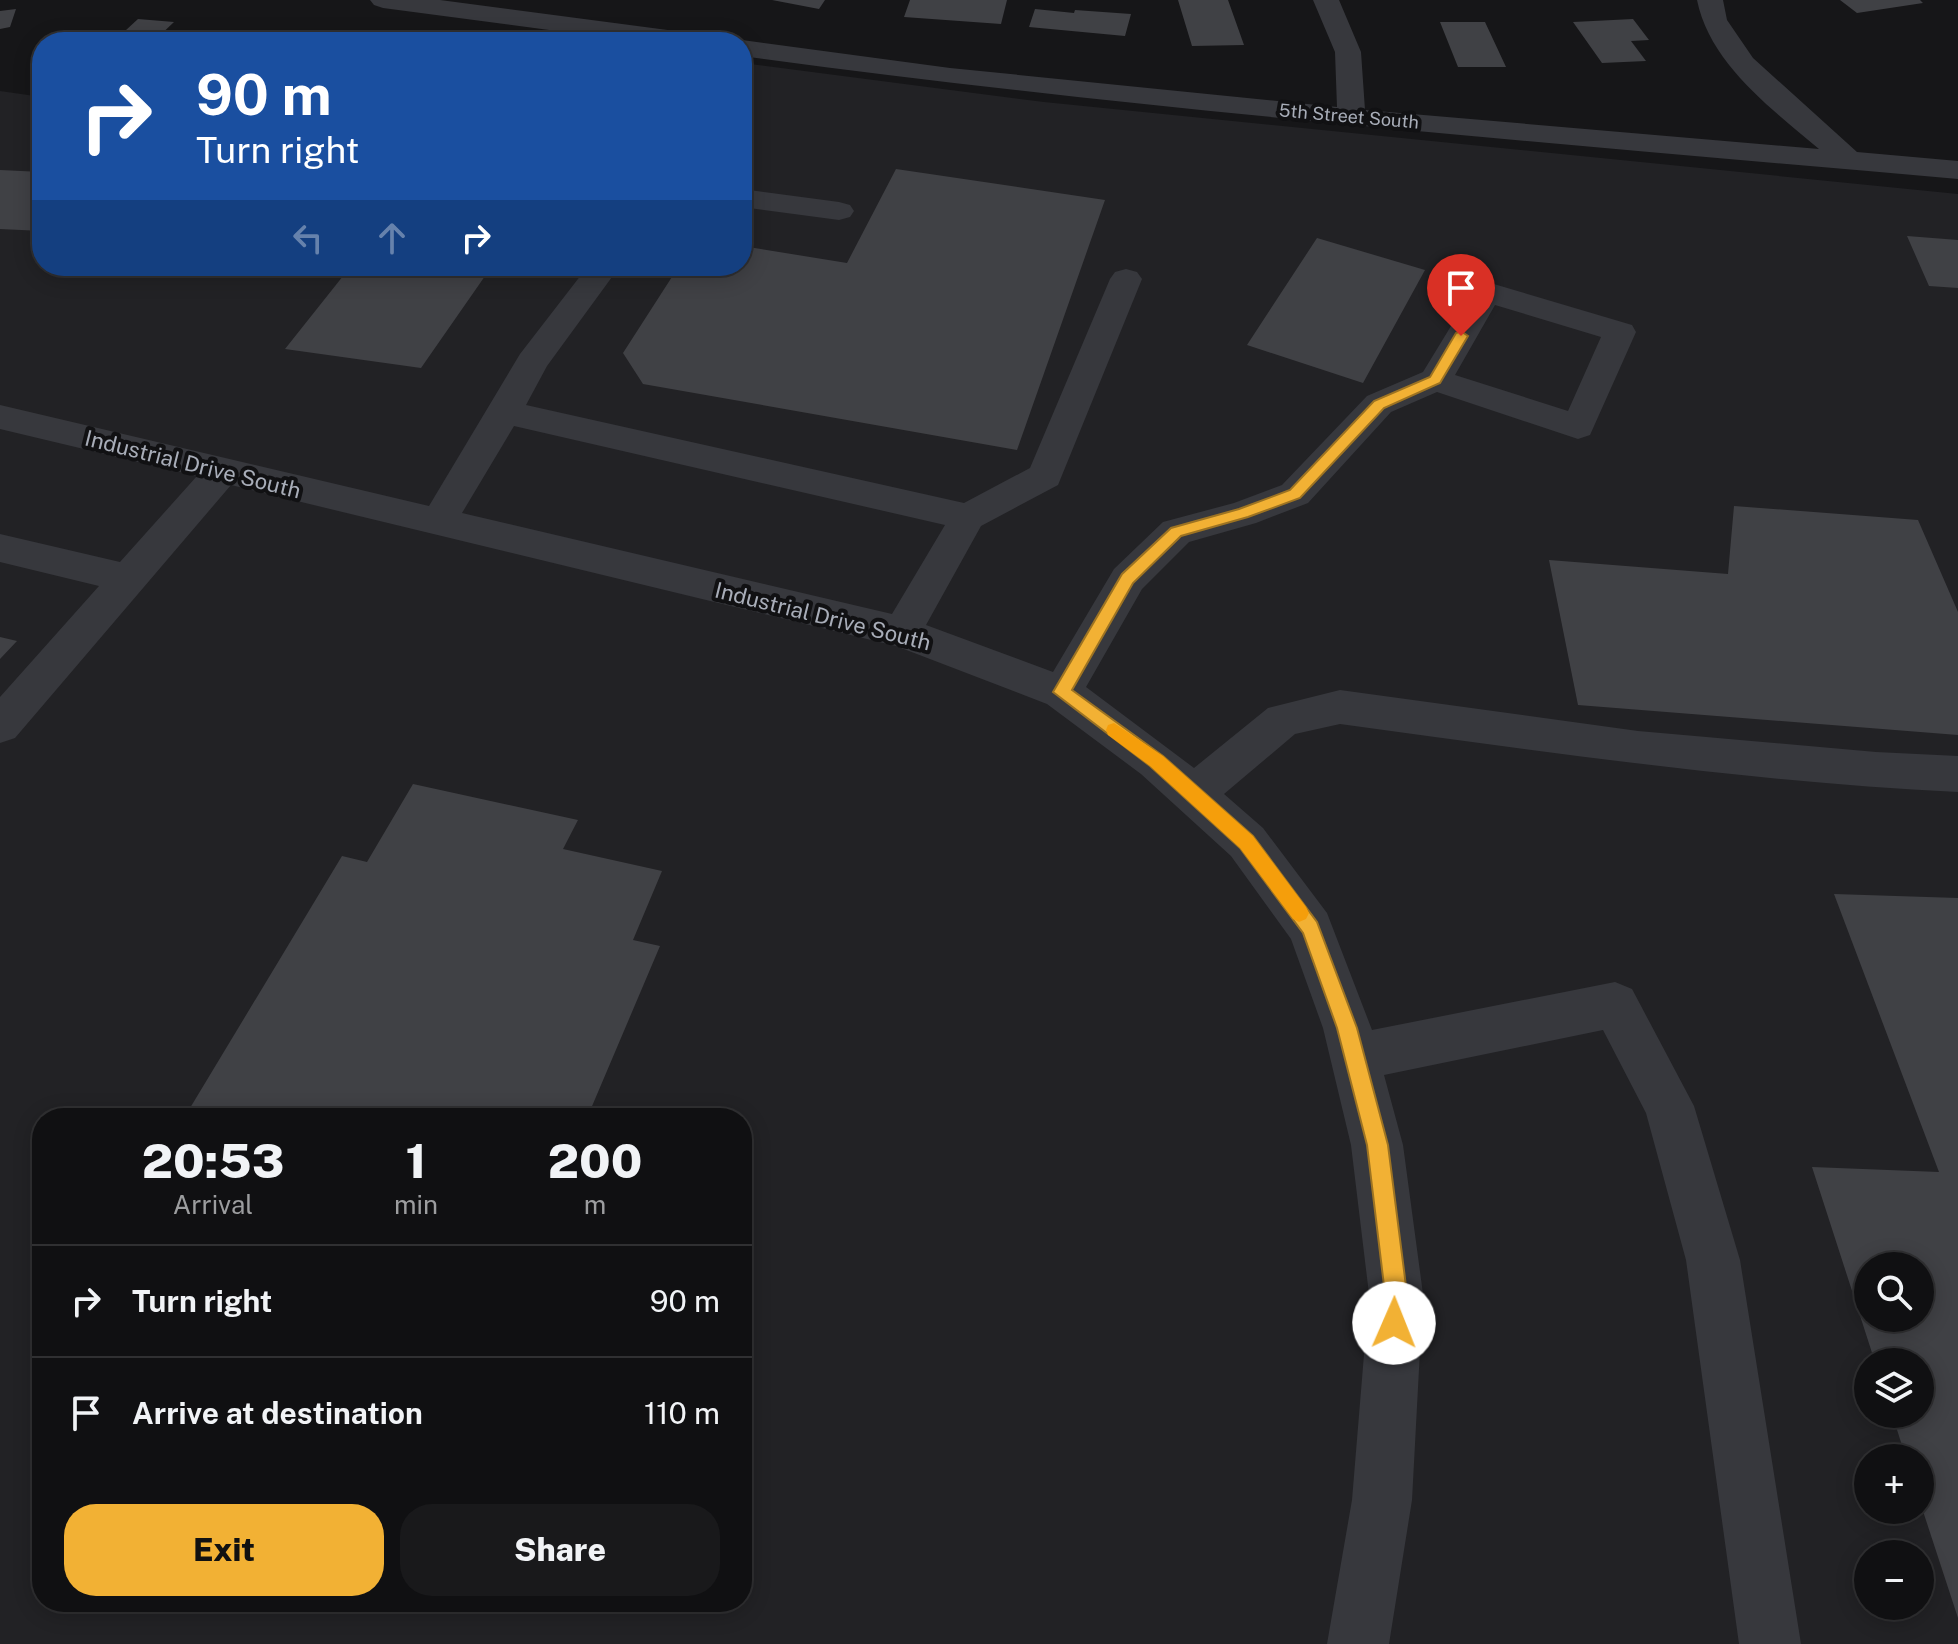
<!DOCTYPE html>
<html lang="en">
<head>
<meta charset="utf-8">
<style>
	:root { --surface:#101012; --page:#19191b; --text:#f1f3f6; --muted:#9c9d9f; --line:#303032; --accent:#f2b134 }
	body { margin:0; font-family:"Public Sans",sans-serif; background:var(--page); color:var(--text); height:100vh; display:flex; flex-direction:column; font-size:30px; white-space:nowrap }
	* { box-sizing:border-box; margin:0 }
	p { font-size:26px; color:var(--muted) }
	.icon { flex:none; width:44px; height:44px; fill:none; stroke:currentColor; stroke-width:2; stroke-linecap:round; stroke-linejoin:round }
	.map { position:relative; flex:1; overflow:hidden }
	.side { position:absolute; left:32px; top:1108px; width:720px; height:504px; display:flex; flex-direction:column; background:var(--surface); border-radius:32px; box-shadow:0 4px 20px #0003,0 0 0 2px var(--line) }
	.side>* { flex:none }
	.guide { position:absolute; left:32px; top:32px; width:720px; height:244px; border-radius:32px; box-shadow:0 4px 20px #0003,0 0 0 2px var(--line); background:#1a4fa0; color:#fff; overflow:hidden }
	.buttons { position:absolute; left:1854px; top:1252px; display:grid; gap:16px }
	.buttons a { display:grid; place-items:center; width:80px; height:80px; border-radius:50%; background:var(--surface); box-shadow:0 4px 20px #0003,0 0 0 2px var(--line); font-size:40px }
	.pin { position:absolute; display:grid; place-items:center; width:68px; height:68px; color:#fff; margin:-82px -34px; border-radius:50% 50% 50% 0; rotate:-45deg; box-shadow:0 0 8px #0007 }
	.pin .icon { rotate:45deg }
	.me { position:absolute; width:88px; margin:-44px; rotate:1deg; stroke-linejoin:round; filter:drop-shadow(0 0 6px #0008) }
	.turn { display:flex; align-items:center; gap:28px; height:168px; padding:0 32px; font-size:36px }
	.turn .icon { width:104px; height:104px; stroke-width:2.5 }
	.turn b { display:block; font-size:56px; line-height:68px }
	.lanes { display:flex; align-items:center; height:76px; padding:0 32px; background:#0003; justify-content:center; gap:40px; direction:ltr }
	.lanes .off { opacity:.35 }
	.eta { display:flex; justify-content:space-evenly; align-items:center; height:136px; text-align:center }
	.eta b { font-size:48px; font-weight:800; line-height:56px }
	.cta { display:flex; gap:16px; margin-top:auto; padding:16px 32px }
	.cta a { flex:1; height:92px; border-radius:32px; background:var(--accent); color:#111; font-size:32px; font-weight:800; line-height:92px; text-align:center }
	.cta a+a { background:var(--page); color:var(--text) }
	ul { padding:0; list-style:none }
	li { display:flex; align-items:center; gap:24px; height:112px; padding:0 32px; border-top:2px solid var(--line) }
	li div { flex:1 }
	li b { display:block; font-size:30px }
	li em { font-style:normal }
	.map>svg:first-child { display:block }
	.built { fill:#222225; fill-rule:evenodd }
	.building { fill:#404145; fill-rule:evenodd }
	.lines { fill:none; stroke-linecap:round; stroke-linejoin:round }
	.minor { fill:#37383d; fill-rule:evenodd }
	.route { fill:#f2b134; stroke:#9d7322; stroke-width:2 }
	.slow { fill:#f59e0b }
	.labels { text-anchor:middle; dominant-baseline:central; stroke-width:8; stroke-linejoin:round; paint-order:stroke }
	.far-street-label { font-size:18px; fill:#a8adb8; stroke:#111113 }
	.street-label { font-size:22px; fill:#a8adb8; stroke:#111113 }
</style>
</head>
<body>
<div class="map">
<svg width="1958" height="1644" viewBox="0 0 1958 1644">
	<rect width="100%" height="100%" fill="#161618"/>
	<path class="built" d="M742,63L1044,102L1958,194V1644H0V91L42,97V266H742ZM42,1118H742V1602H42ZM1868,1266H1920V1318H1868ZM1868,1362H1920V1414H1868ZM1868,1458H1920V1510H1868ZM1868,1554H1920V1606H1868Z"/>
	<path class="building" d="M772,0H825L819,9Z
		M910,0H1007L1001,24L904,17Z
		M1178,0H1228L1244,45L1192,46Z
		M1840,0H1920L1923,3L1857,13Z
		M16,9L10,27L0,29V11Z
		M1035,9L1074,13L1075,10L1131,14L1125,36L1029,27Z
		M138,19L174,22L153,42H113Z
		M1633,19L1649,40L1631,41L1646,61L1602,63L1573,22Z
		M1440,22H1485L1506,67H1458Z
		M896,169L1105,200L1017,450L643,384L623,353L679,266H742V246L847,263Z
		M0,170L42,172V231L0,229Z
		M1907,236L1958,240V288L1929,286Z
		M1317,238L1425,270L1363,383L1247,345Z
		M351,266H492L421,368L285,349Z
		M1734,506L1918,520L1958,612V735L1578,705L1549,560L1728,574Z
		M0,637L17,641L0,659Z
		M413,784L578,820L563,849L662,871L633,940L660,946L587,1118H184L342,856L367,862Z
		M1834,894L1958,898V1618L1920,1502V1458H1906L1892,1414H1920V1362H1875L1812,1167L1939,1172ZM1868,1266H1920V1318H1868Z"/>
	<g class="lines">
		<path class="minor" d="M370,0H440L698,34L707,36L711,42H639L383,8L374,5Z
			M1313,0H1339L1361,52L1365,110L1819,149C1772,109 1710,64 1697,0H1723L1727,20L1753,58L1857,152L1958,161V179C1552,143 1146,111 742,56V42H734L742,40L950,68L1337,107L1335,52Z
			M742,189L839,202L850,205L854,211L850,217L839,220L742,207Z
			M588,266H620L547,366L526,405L964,503L1030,468L1110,279L1115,272L1126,269L1137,272L1142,279L1058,485L981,526L926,625L1053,672L1114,569L1163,522L1234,503L1282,485L1367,396L1423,372L1476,285L1487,282L1632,325L1636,332L1590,435L1578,439L1437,392L1391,412L1308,503L1256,523L1189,542L1142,589L1086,687L1194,768L1268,708L1340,690L1638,731L1876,752L1958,756V792C1751,782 1546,752 1340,724L1295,734L1224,794L1263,828L1327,913L1372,1030L1615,982L1632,989L1694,1106L1740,1260L1801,1644H1739L1686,1260L1646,1113L1603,1030L1384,1075L1403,1145L1423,1294L1412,1500L1389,1644H1327L1352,1500L1369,1294L1351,1145L1323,1028L1291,939L1231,856L1141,774L1047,704L896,646L231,485L15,738L0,743V697L99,586L0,562V534L120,562L197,476L0,429V405L429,506L520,354ZM1495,305L1601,337L1568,411L1455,375ZM514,426L945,525L892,614L462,513Z"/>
	</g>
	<path class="route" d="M1461,331L1468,336L1440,383L1384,408L1300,498L1248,517L1181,536L1133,583L1072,690L1163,756L1253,836L1317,922L1357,1028L1388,1145L1407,1294L1402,1331L1394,1335L1386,1331L1383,1323L1385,1294L1367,1145L1337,1028L1303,933L1240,848L1150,766L1053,692L1122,574L1171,528L1239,509L1290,490L1374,401L1430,377L1456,333Z"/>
	<path class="slow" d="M1114,723L1163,756L1253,836L1306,907L1309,913L1306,919L1299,922L1293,919L1240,848L1150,766L1108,735L1106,730L1108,725Z"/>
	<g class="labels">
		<g class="far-street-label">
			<text transform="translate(1349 116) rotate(5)">5th Street South</text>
		</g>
		<g class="street-label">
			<text transform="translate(193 464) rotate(14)">Industrial Drive South</text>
			<text transform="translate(823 616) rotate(14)">Industrial Drive South</text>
		</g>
	</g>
</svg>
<div class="buttons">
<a><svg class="icon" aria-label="search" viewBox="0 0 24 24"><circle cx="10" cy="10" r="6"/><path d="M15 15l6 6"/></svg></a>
<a><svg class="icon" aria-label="layers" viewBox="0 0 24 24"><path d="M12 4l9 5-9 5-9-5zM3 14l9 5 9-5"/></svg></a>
<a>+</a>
<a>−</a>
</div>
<div class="pin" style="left:1461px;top:336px;background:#d93025"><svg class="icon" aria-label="arrive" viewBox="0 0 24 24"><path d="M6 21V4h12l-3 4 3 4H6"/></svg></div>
<svg class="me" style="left:1394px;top:1323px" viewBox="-20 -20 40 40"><circle r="19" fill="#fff"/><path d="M0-13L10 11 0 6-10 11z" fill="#f2b134"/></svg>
<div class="guide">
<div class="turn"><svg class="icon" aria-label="right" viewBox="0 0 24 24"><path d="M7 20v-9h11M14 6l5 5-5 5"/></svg><div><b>90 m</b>Turn right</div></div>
<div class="lanes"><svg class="icon off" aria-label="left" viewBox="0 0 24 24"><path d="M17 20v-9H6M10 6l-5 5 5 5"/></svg><svg class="icon off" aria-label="ahead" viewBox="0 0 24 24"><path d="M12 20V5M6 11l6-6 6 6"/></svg><svg class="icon" aria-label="right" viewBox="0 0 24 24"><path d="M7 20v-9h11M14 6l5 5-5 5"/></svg></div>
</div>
<section class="side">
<div class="eta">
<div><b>20:53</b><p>Arrival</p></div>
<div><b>1</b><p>min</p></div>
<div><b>200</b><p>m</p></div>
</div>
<ul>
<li><svg class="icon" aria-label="right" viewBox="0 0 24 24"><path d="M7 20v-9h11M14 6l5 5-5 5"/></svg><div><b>Turn right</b></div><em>90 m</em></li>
<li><svg class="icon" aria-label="arrive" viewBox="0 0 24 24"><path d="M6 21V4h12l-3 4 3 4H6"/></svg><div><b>Arrive at destination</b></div><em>110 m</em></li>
</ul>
<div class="cta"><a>Exit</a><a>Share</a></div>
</section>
</div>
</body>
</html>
